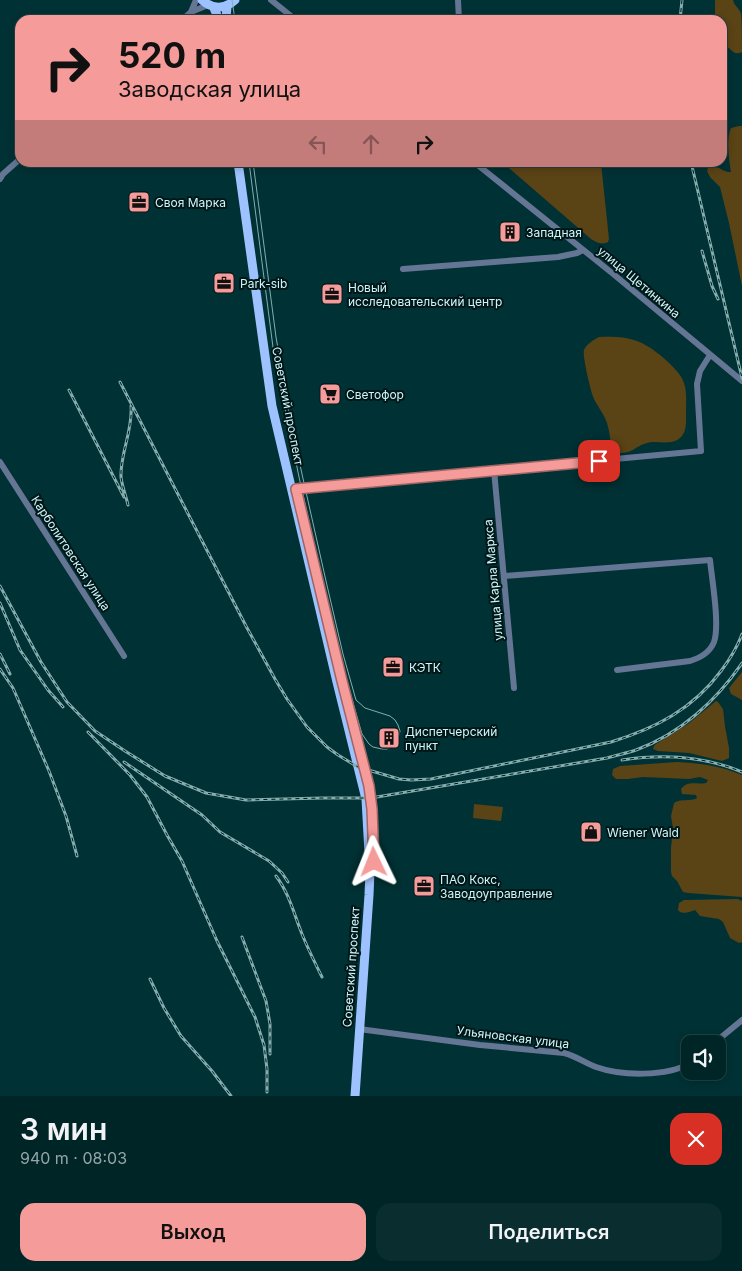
<!DOCTYPE html>
<html lang="ru">
<head>
<meta charset="utf-8">
<style>
	:root { --surface:#002527; --page:#0a2d2f; --text:#f1f3f6; --muted:#95a5a7; --line:#224244; --accent:#f59b9a }
	body { margin:0; font-family:Inter,sans-serif; background:var(--page); color:var(--text); height:100vh; display:flex; flex-direction:column; font-size:19px; white-space:nowrap }
	* { box-sizing:border-box; margin:0 }
	p { font-size:16px; color:var(--muted) }
	.icon { flex:none; width:28px; height:28px; fill:none; stroke:currentColor; stroke-width:2; stroke-linecap:round; stroke-linejoin:round }
	.map { position:relative; height:1096px; overflow:hidden }
	.details { display:flex; flex-direction:column; background:var(--surface); flex:1 }
	.details>* { flex:none }
	.hud { position:absolute; left:15px; top:15px; width:712px; height:152px; border-radius:15px; box-shadow:0 2px 8px #0003,0 0 0 1px var(--line); background:#f59b9a; color:#111; overflow:hidden }
	.controls { position:absolute; left:681px; top:1035px; display:grid; gap:10px }
	.controls a { display:grid; place-items:center; width:45px; height:45px; border-radius:10px; background:var(--surface); box-shadow:0 2px 8px #0003,0 0 0 1px var(--line); font-size:25px }
	.pin { position:absolute; display:grid; place-items:center; width:42px; height:42px; color:#fff; margin:-21px; border-radius:10px; box-shadow:0 2px 8px #0006 }
	.me { position:absolute; width:55px; margin:-28px; rotate:358deg; stroke-linejoin:round; filter:drop-shadow(0 0 4px #0008) }
	.turn { display:flex; align-items:center; gap:18px; height:105px; padding:0 20px; font-size:22px }
	.turn .icon { width:65px; height:65px; stroke-width:2.5 }
	.turn b { display:block; font-size:35px; line-height:42px }
	.lanes { display:flex; align-items:center; height:48px; padding:0 20px; background:#0003; justify-content:center; gap:25px; direction:ltr }
	.lanes .off { opacity:.35 }
	.round { display:grid; place-items:center; flex:none; width:52px; height:52px; border-radius:15px; background:var(--page) }
	.headline { display:flex; align-items:center; justify-content:space-between; height:85px; padding:0 20px }
	h1 { font-size:30px; font-weight:600; line-height:38px }
	.cta { display:flex; gap:10px; margin-top:auto; padding:10px 20px }
	.cta a { flex:1; height:58px; border-radius:15px; background:var(--accent); color:#111; font-size:20px; font-weight:600; line-height:58px; text-align:center }
	.cta a+a { background:var(--page); color:var(--text) }
	.map>svg:first-child { display:block }
	.green { fill:#5a4315 }
	.lines { fill:none; stroke-linecap:round; stroke-linejoin:round }
	.minor { stroke:#657694; stroke-width:6 }
	.major { stroke:#9ec2ff; stroke-width:9 }
	.tram { stroke:#83aeb0; stroke-width:1 }
	.rail-casing { stroke:#83aeb0; stroke-width:3 }
	.rail { stroke:#001719; stroke-width:1; stroke-dasharray:4; stroke-linecap:butt }
	.route-casing { stroke:#9f6564; stroke-width:12 }
	.route { stroke:#f59b9a; stroke-width:9 }
	.labels { text-anchor:middle; dominant-baseline:central; stroke-width:4; stroke-linejoin:round; paint-order:stroke }
	.poi-label { font-size:12px; fill:#cff6f8; stroke:#001719; text-anchor:start }
	.street-label { font-size:12px; fill:#cff6f8; stroke:#001719 }
</style>
</head>
<body>
<div class="map">
<svg width="742" height="1096" viewBox="0 0 742 1096">
	<rect width="100%" height="100%" fill="#003134"/>
	<path class="green" d="M715,0H733C734,6 739,7 741,14C742,25 742,40 742,52C737,54 735,54 731,50C721,43 722,31 722,20H715Z
		M739,126H742V286L729,223L720,187L710,177L707,171L708,168C720,164 720,172 731,172C729,161 726,138 731,128Z
		M503,163H601L609,239L608,242C602,245 597,243 591,239Z
		M599,337C630,336 644,340 668,362C674,368 681,374 684,383C687,391 686,404 686,413C686,421 687,433 680,438C671,446 657,440 647,443C633,447 634,454 615,453L612,450C610,441 610,432 607,423C604,414 598,407 594,399C591,393 582,355 584,350C587,344 593,340 599,337Z
		M742,672V700L731,694L729,688Z
		M716,701L718,702L723,709L725,726L729,748V758L722,761L689,753L658,751L653,749L654,746L656,744L688,724Z
		M677,762C700,763 721,766 742,775V897L688,893L683,892L677,881L672,876L671,872V848L673,828L671,816L674,803C681,798 690,802 697,798L696,795L682,794L681,789C688,780 696,785 706,783L708,780L700,777L689,779L643,777L628,779H616L612,775L613,769L620,766Z
		M474,804L503,807L501,821L473,818Z
		M738,899L742,901V942L739,943L730,938L723,922L719,919L700,916L695,910C689,912 686,914 680,912L678,910L679,903L684,900Z"/>
	<g class="lines">
		<path class="minor" d="M271,0L296,20
			M458,0L459,20
			M191,12L196,0
			M182,20L191,12L208,5
			M474,162L612,273L742,381
			M0,179L3,174L20,159
			M403,269L558,257L577,253L583,250
			M0,462L124,656
			M494,470L514,688
			M296,489L701,451L697,384L700,371L710,355
			M505,576L710,560C712,580 720,625 714,642C710,652 700,658 690,661L617,670
			M359,1029L480,1045L564,1053C576,1056 585,1063 596,1067C621,1076 667,1077 690,1063
			M713,1044L742,1020"/>
		<path class="major" d="M202,0C212,9 224,10 235,0
			M214,8L219,20
			M226,20L227,6
			M238,162L272,406L337,682L366,799L370,871L369,895L355,1096"/>
		<path class="tram" d="M232,0L235,20
			M249,162L274,355L299,477L329,609L343,668L362,734L369,744L373,747L382,749H387L394,745L398,739L400,731L398,725L395,720L390,716L365,708L356,700L343,654L326,581L291,425L276,337L253,162"/>
		<g class="rail-casing">
			<path id="rail" d="M680,20L682,0
				M691,162L742,378
				M702,251L712,286L718,299
				M120,382L246,626L275,679L287,699L307,727L327,747L338,755L358,767L399,779L411,780L431,779L611,742C656,728 693,709 721,671C730,659 737,648 742,634
				M69,390L124,497
				M128,505C126,496 122,486 121,477C120,454 133,430 131,406
				M0,586L41,662L67,702L95,731L125,751L165,776L206,793L246,800L322,798H371L607,758C617,755 627,753 636,750C680,734 716,701 742,663
				M0,603L20,650L48,690L63,707
				M0,654L10,674
				M0,669L13,688L49,771L66,816L77,856
				M88,732L130,775L147,797L167,835L182,861L217,941L255,1017L264,1045L267,1069V1092
				M622,760C662,754 704,756 742,772
				M124,762L202,815L220,832L269,861L282,873L288,882
				M276,876C289,893 294,914 302,934C308,949 315,963 322,977
				M242,937L266,1001L270,1024V1054
				M150,979L164,1008L181,1036L212,1071L231,1096"/>
		</g>
		<use href="#rail" class="rail"/>
	</g>
	<g class="lines">
		<g class="route-casing">
			<path id="route" d="M374,862L372,809L369,786L342,681L296,489L599,461"/>
		</g>
		<use href="#route" class="route"/>
	</g>
	<defs>
		<g id="office-square" transform="scale(1.125)"><rect x="-9" y="-9" width="18" height="18" rx="4" fill="#f59b9a" stroke="#001719"/><path d="M-6-3h4V-5.5h4V-3h4V5H-6ZM-1-4.5V-3h2v-1.5ZM-6 0V1H6V0Z" fill="#111"/></g>
		<g id="building-square" transform="scale(1.125)"><rect x="-9" y="-9" width="18" height="18" rx="4" fill="#f59b9a" stroke="#001719"/><path d="M-4-6H4V6H1V3H-1V6H-4ZM-2.5-4.3h1.7v1.8h-1.7ZM.8-4.3h1.7v1.8H.8ZM-2.5-1h1.7V.8h-1.7ZM.8-1h1.7V.8H.8Z" fill="#111"/></g>
		<g id="supermarket-square" transform="scale(1.125)"><rect x="-9" y="-9" width="18" height="18" rx="4" fill="#f59b9a" stroke="#001719"/><path d="M-6-5.5h2.5l.6 2H6L4.5 2H-2.5L-4.4-4H-6ZM-1.5 3.2a1.3 1.3 0 1 0 .1 0ZM3 3.2a1.3 1.3 0 1 0 .1 0Z" fill="#111"/></g>
		<g id="shop-square" transform="scale(1.125)"><rect x="-9" y="-9" width="18" height="18" rx="4" fill="#f59b9a" stroke="#001719"/><path d="M-5-2.5h2.3a2.7 3.5 0 0 1 5.4 0H5L5.5 6h-11ZM-1.5-2.5h3a1.5 2.3 0 0 0-3 0Z" fill="#111"/></g>
	</defs>
	<g fill-rule="evenodd">
		<use href="#office-square" x="139" y="202"/>
		<use href="#building-square" x="510" y="232"/>
		<use href="#office-square" x="224" y="283"/>
		<use href="#office-square" x="332" y="294"/>
		<use href="#supermarket-square" x="330" y="394"/>
		<use href="#office-square" x="393" y="667"/>
		<use href="#building-square" x="389" y="738"/>
		<use href="#shop-square" x="591" y="832"/>
		<use href="#office-square" x="424" y="886"/>
	</g>
	<g class="labels">
		<g class="poi-label">
			<text x="155" y="202">Своя Марка</text>
			<text x="526" y="232">Западная</text>
			<text x="240" y="283">Park-sib</text>
			<text x="348" y="287">Новый<tspan x="348" dy="14">исследовательский центр</tspan></text>
			<text x="346" y="394">Светофор</text>
			<text x="409" y="667">КЭТК</text>
			<text x="405" y="731">Диспетчерский<tspan x="405" dy="14">пункт</tspan></text>
			<text x="607" y="832">Wiener Wald</text>
			<text x="440" y="879">ПАО Кокс,<tspan x="440" dy="14">Заводоуправление</tspan></text>
		</g>
		<g class="street-label">
			<text transform="translate(639 282) rotate(40)">улица Щетинкина</text>
			<text transform="translate(288 406) rotate(79)">Советский проспект</text>
			<text transform="translate(71 553) rotate(57)">Карболитовская улица</text>
			<text transform="translate(493 580) rotate(-95)">улица Карла Маркса</text>
			<text transform="translate(351 967) rotate(-86)">Советский проспект</text>
			<text transform="translate(513 1037) rotate(7)">Ульяновская улица</text>
		</g>
	</g>
</svg>
<div class="controls">
<a><svg class="icon" aria-label="sound" viewBox="0 0 24 24"><path d="M4 9h4l5-4v14l-5-4H4zM17 9q2 3 0 6"/></svg></a>
</div>
<div class="pin" style="left:599px;top:461px;background:#d93025"><svg class="icon" aria-label="arrive" viewBox="0 0 24 24"><path d="M6 21V4h12l-3 4 3 4H6"/></svg></div>
<svg class="me" style="left:374px;top:862px" viewBox="-20 -20 40 40"><path d="M0-17L14 15 0 8-14 15z" fill="#f59b9a" stroke="#fff" stroke-width="4"/></svg>
<div class="hud">
<div class="turn"><svg class="icon" aria-label="right" viewBox="0 0 24 24"><path d="M7 20v-9h11M14 6l5 5-5 5"/></svg><div><b>520 m</b>Заводская улица</div></div>
<div class="lanes"><svg class="icon off" aria-label="left" viewBox="0 0 24 24"><path d="M17 20v-9H6M10 6l-5 5 5 5"/></svg><svg class="icon off" aria-label="ahead" viewBox="0 0 24 24"><path d="M12 20V5M6 11l6-6 6 6"/></svg><svg class="icon" aria-label="right" viewBox="0 0 24 24"><path d="M7 20v-9h11M14 6l5 5-5 5"/></svg></div>
</div>
</div>
<section class="details">
<div class="headline"><div><h1>3 мин</h1><p>940 m · 08:03</p></div><a class="round" style="background:#d93025;color:#fff"><svg class="icon" aria-label="close" viewBox="0 0 24 24"><path d="M6 6l12 12M18 6L6 18"/></svg></a></div>
<div class="cta"><a>Выход</a><a>Поделиться</a></div>
</section>
</body>
</html>
